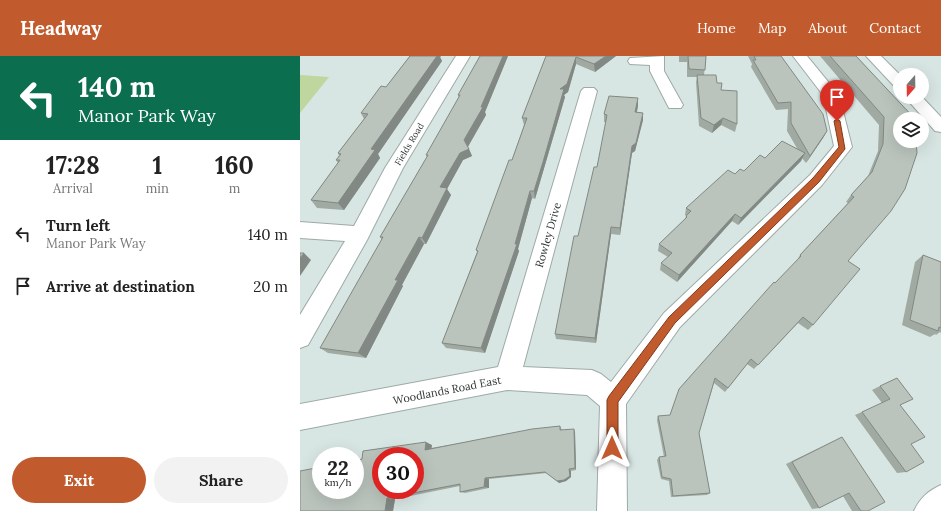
<!DOCTYPE html>
<html lang="en">
<head>
<meta charset="utf-8">
<style>
	:root { --surface:#fff; --page:#f2f2f2; --text:#222; --muted:#767676; --accent:#c15b2d }
	body { margin:0; font-family:Lora,serif; background:var(--page); color:var(--text); height:100vh; display:flex; flex-direction:column; font-size:15px; white-space:nowrap }
	* { box-sizing:border-box; margin:0 }
	p { font-size:13px; color:var(--muted) }
	.icon { flex:none; width:22px; height:22px; fill:none; stroke:currentColor; stroke-width:2; stroke-linecap:round; stroke-linejoin:round }
	.map { position:relative; flex:1; overflow:hidden }
	.details { display:flex; flex-direction:column; background:var(--surface); width:300px }
	.details>* { flex:none }
	.hud { background:#0b6e4f; color:#fff; overflow:hidden }
	.needle { width:26px; rotate:200deg }
	.fabs { position:absolute; left:593px; top:12px; display:grid; gap:8px }
	.fabs a { display:grid; place-items:center; width:36px; height:36px; border-radius:50%; background:var(--surface); box-shadow:0 4px 16px #0002; font-size:20px }
	.speed { position:absolute; left:12px; top:391px; display:flex; gap:8px; font-size:20px; font-weight:700; text-align:center }
	.speed>* { display:grid; place-content:center; width:52px; height:52px; border-radius:50%; background:var(--surface); box-shadow:0 4px 16px #0002; line-height:1 }
	.speed small { font-size:10px; font-weight:400 }
	.speed .limit { border:6px solid #d22; background:#fff; color:#111 }
	.pin { position:absolute; display:grid; place-items:center; width:34px; height:34px; color:#fff; margin:-41px -17px; border-radius:50% 50% 50% 0; rotate:-45deg; box-shadow:0 0 4px #0007 }
	.pin .icon { rotate:45deg }
	.me { position:absolute; width:44px; margin:-22px; rotate:0deg; stroke-linejoin:round; filter:drop-shadow(0 0 3px #0008) }
	.turn { display:flex; align-items:center; gap:14px; height:84px; padding:0 12px; font-size:18px }
	.turn .icon { width:52px; height:52px; stroke-width:2.5 }
	.turn b { display:block; font-size:28px; line-height:34px }
	.eta { display:flex; justify-content:space-evenly; align-items:center; height:68px; text-align:center }
	.eta b { font-size:24px; font-weight:700; line-height:28px }
	.action { display:flex; gap:8px; margin-top:auto; padding:8px 12px }
	.action a { flex:1; height:46px; border-radius:24px; background:var(--accent); color:#fff; font-size:16px; font-weight:700; line-height:46px; text-align:center }
	.action a+a { background:var(--page); color:var(--text) }
	ul { padding:0; list-style:none }
	li { display:flex; align-items:center; gap:12px; height:52px; padding:0 12px }
	li div { flex:1 }
	li b { display:block; font-size:15px }
	li em { font-style:normal }
	header { display:flex; align-items:center; gap:24px; box-sizing:border-box; height:56px; padding:0 20px; background:var(--accent); color:#fff }
	header strong { font-size:19px }
	nav { display:flex; gap:22px; margin-inline-start:auto; font-size:14px }
	main { display:flex; flex:1; min-height:0 }
	.map>svg:first-child { display:block }
	.green { fill:#bfd69e }
	.lines { fill:none; stroke-linecap:round; stroke-linejoin:round }
	.minor-casing { stroke:#9daaa7; stroke-width:2 }
	.minor { fill:#fff; fill-rule:evenodd }
	.wall { fill:#a0a9a2 }
	.shaded-wall { fill:#828984 }
	.building { fill:#bac4bc; stroke:#828984; fill-rule:evenodd }
	.route { fill:#c15b2d; stroke:#7d3b1d }
	.labels { text-anchor:middle; dominant-baseline:central; stroke-width:3.5; stroke-linejoin:round; paint-order:stroke }
	.far-street-label { font-size:9px; fill:#303635; stroke:#fff }
	.street-label { font-size:11px; fill:#303635; stroke:#fff }
</style>
</head>
<body>
<header>
<strong>Headway</strong>
<nav><a>Home</a><a>Map</a><a>About</a><a>Contact</a></nav>
</header>
<main>
<section class="details">
<div class="hud">
<div class="turn"><svg class="icon" aria-label="left" viewBox="0 0 24 24"><path d="M17 20v-9H6M10 6l-5 5 5 5"/></svg><div><b>140 m</b>Manor Park Way</div></div>
</div>
<div class="eta">
<div><b>17:28</b><p>Arrival</p></div>
<div><b>1</b><p>min</p></div>
<div><b>160</b><p>m</p></div>
</div>
<ul>
<li><svg class="icon" aria-label="left" viewBox="0 0 24 24"><path d="M17 20v-9H6M10 6l-5 5 5 5"/></svg><div><b>Turn left</b><p>Manor Park Way</p></div><em>140 m</em></li>
<li><svg class="icon" aria-label="arrive" viewBox="0 0 24 24"><path d="M6 21V4h12l-3 4 3 4H6"/></svg><div><b>Arrive at destination</b></div><em>20 m</em></li>
</ul>
<div class="action"><a>Exit</a><a>Share</a></div>
</section>
<div class="map">
<svg width="641" height="455" viewBox="0 0 641 455">
	<rect width="100%" height="100%" fill="#d8e6e3"/>
	<path class="green" d="M0,19L29,21L0,57Z"/>
	<g class="lines">
		<g class="minor-casing">
			<path id="minor" d="M156,0H170L103,112L67,184L8,289L0,292V259L45,185L0,182V166L54,170L85,112Z
				M364,0V15L383,49L381,52H369L350,15V9L330,8L328,5L330,2Z
				M493,0H507L539,39L552,91L522,129L380,271L326,348L327,455H297L300,350L287,339L207,334L0,374V348L198,311L281,35L284,32H294L297,35L223,311L292,314L301,318L311,326L364,257L510,119L534,90L523,39Z
				M566,0H581L600,19V32L595,31Z
				M605,41H622L641,61V76L635,75Z
				M641,429V455H614C620,442 628,435 641,429Z"/>
		</g>
		<use href="#minor" class="minor"/>
	</g>
	<path class="wall" d="M110,0H141L140,1L142,5L78,98L80,102L44,154L17,152L11,144L38,107L36,104L39,100L38,97L64,63L61,57L86,31Z
		M180,0H208L185,56L186,59L168,91L172,100L163,104L147,133L151,139L126,188H124L102,229L103,230L66,302L28,297L20,292L82,184L80,181L127,101L126,99L159,42L158,39Z
		M246,0H316L295,16L276,8L268,36L264,39L265,41L235,143L232,142L218,193L219,195L185,297L146,292L142,287L177,196L176,194L212,104L224,69L222,62Z
		M379,0H406L404,19L417,27L421,34L437,68L435,76L421,69L412,77L399,70L396,26L397,21H387V6H379Z
		M448,0H481L527,75L523,82L506,107L502,102L501,105L438,169L432,165L377,226L360,214L361,207L368,201L358,195L359,188L385,163L386,160L385,159L386,152L435,118L444,115L465,102L498,94L487,75L488,53L476,54L451,11L452,8Z
		M520,0H556L615,63L548,205L513,269L508,274L498,267L454,313L447,308L425,336L414,327L399,377L410,437L407,439L371,441L369,425L361,423L357,404L359,401H364L357,364L358,360L370,359L379,333L475,227L496,206L500,199L548,147L546,146L551,139L568,120L578,95L579,69Z
		M338,42V50L337,56L343,57V64L335,95L332,97L320,179L311,178L296,287L256,283L255,278L278,180L297,111L306,66H304V58Z
		M623,199L641,206V277L640,276L636,279L635,278L630,281L602,269L615,206Z
		M580,330L600,349L611,388L606,416L597,417L555,359L582,347L572,334Z
		M260,370L262,374L275,376L276,414L271,415V421L266,425L259,427L247,417L189,423V432L165,437L160,436V430L95,443L93,455H0L21,434L132,389L131,392Z
		M542,381L568,455H552L543,440L519,452L512,453L486,408Z"/>
	<path class="shaded-wall" d="M136,0H141L140,1L142,5L78,98L80,102L44,154L38,147L71,93Z
		M203,0H208L185,56L186,59L167,92L164,84L181,51Z
		M306,0H316L295,16L294,8Z
		M276,1V8L268,36L264,39L265,41L235,143L234,135L260,33Z
		M338,42V50L335,63V56Z
		M343,57V64L335,95L332,97L320,179V172L332,90Z
		M423,62L421,69L412,77L414,69Z
		M527,75L523,82L506,107L510,100Z
		M169,93L172,100L163,104L147,133L151,139L126,188L122,182L140,131L160,97Z
		M505,97L501,105L438,169L441,162Z
		M230,135L232,142L218,193L219,195L185,297L181,292L215,188Z
		M435,158L432,165L377,226L379,219Z
		M311,171V178L296,287L295,282Z
		M119,181L124,188L102,229L103,230L66,302L58,297L95,224Z
		M4,197L11,204L0,220V202Z
		M274,373L275,376L276,414L275,412Z
		M126,386L132,389L131,396L125,394Z
		M269,413L271,415V421L266,425L259,427L257,425Z
		M185,422L189,423V432L184,431Z
		M87,442L95,443L93,455H85Z"/>
	<path class="building" d="M110,0H137L71,93L75,94L38,147L11,144L40,104H36L41,98L38,97L68,58L61,57L81,30L86,31Z
		M180,0H203L181,51H183L164,84L169,93L160,97L140,131L147,132L122,182L119,181L95,224H98L58,297L20,292L83,181H80L128,99H126L160,39H158Z
		M246,0H306L294,8L276,1L267,28L260,33H264L243,106L234,135H230L215,188H217L181,292L142,287L178,195L176,194L209,104H212L227,62H222Z
		M388,0H406L405,14L389,13Z
		M454,0H481L523,58L527,75L510,100L491,67V46L478,47L453,4H456Z
		M530,0H556L615,63H600V85H616L617,97L605,133L591,155L548,205L560,213L513,269L503,261L458,309L451,303L428,332L415,322L399,377L410,437L373,440L371,423L362,421L359,401L366,400L358,360L370,359L379,333L474,226L475,227L501,200L500,199L554,141L551,139L572,116L583,88L584,61Z
		M397,19H416L417,27H422L421,34L437,35V68L423,62L414,69L401,62Z
		M309,40L338,42L335,56L343,57L336,87L332,90L320,172L311,171L295,282L255,278L274,180H278L294,111H297L307,59L304,58Z
		M482,85L505,97L441,162L435,158L379,219L361,207L372,197L359,188L387,161L386,160L391,155L386,152L428,114L435,118L440,113L444,115L460,99L465,102Z
		M0,197H4L0,202Z
		M623,199L641,206V272L639,271L638,275L610,264Z
		M597,322L613,343L600,349L625,381L611,388L624,406L606,416L562,356L590,343L580,330Z
		M260,370V374L274,373L275,412L269,413L270,420L264,424L257,425L245,416L185,422L184,431L160,436V428L87,442L85,455H0V415L21,411V434H55V405L62,403L63,395L126,386L125,394L232,373ZM81,400H115V434H81Z
		M542,381L585,446L568,455H561L549,437L519,452L492,406Z"/>
	<path class="route" d="M537,63L540,65L545,93L519,126L375,267L318,346V392L316,396L312,397L308,396L307,392V344L309,340L369,261L513,122L539,91L534,65Z"/>
	<g class="labels">
		<g class="far-street-label">
			<text transform="translate(109 88) rotate(-59)">Fields Road</text>
		</g>
		<g class="street-label">
			<text transform="translate(248 179) rotate(-74)">Rowley Drive</text>
			<text transform="translate(147 334) rotate(-11)">Woodlands Road East</text>
		</g>
	</g>
</svg>
<div class="fabs">
<a><svg class="needle" viewBox="-14 -14 28 28"><path d="M0-13l5 13h-10z" fill="#e53935"/><path d="M0 13l5-13h-10z" fill="#767676"/></svg></a>
<a><svg class="icon" aria-label="layers" viewBox="0 0 24 24"><path d="M12 4l9 5-9 5-9-5zM3 14l9 5 9-5"/></svg></a>
</div>
<div class="speed"><div>22<small>km/h</small></div><div class="limit">30</div></div>
<div class="pin" style="left:537px;top:65px;background:#d93025"><svg class="icon" aria-label="arrive" viewBox="0 0 24 24"><path d="M6 21V4h12l-3 4 3 4H6"/></svg></div>
<svg class="me" style="left:312px;top:392px" viewBox="-20 -20 40 40"><path d="M0-17L14 15 0 8-14 15z" fill="#c15b2d" stroke="#fff" stroke-width="4"/></svg>
</div>
</main>
</body>
</html>
